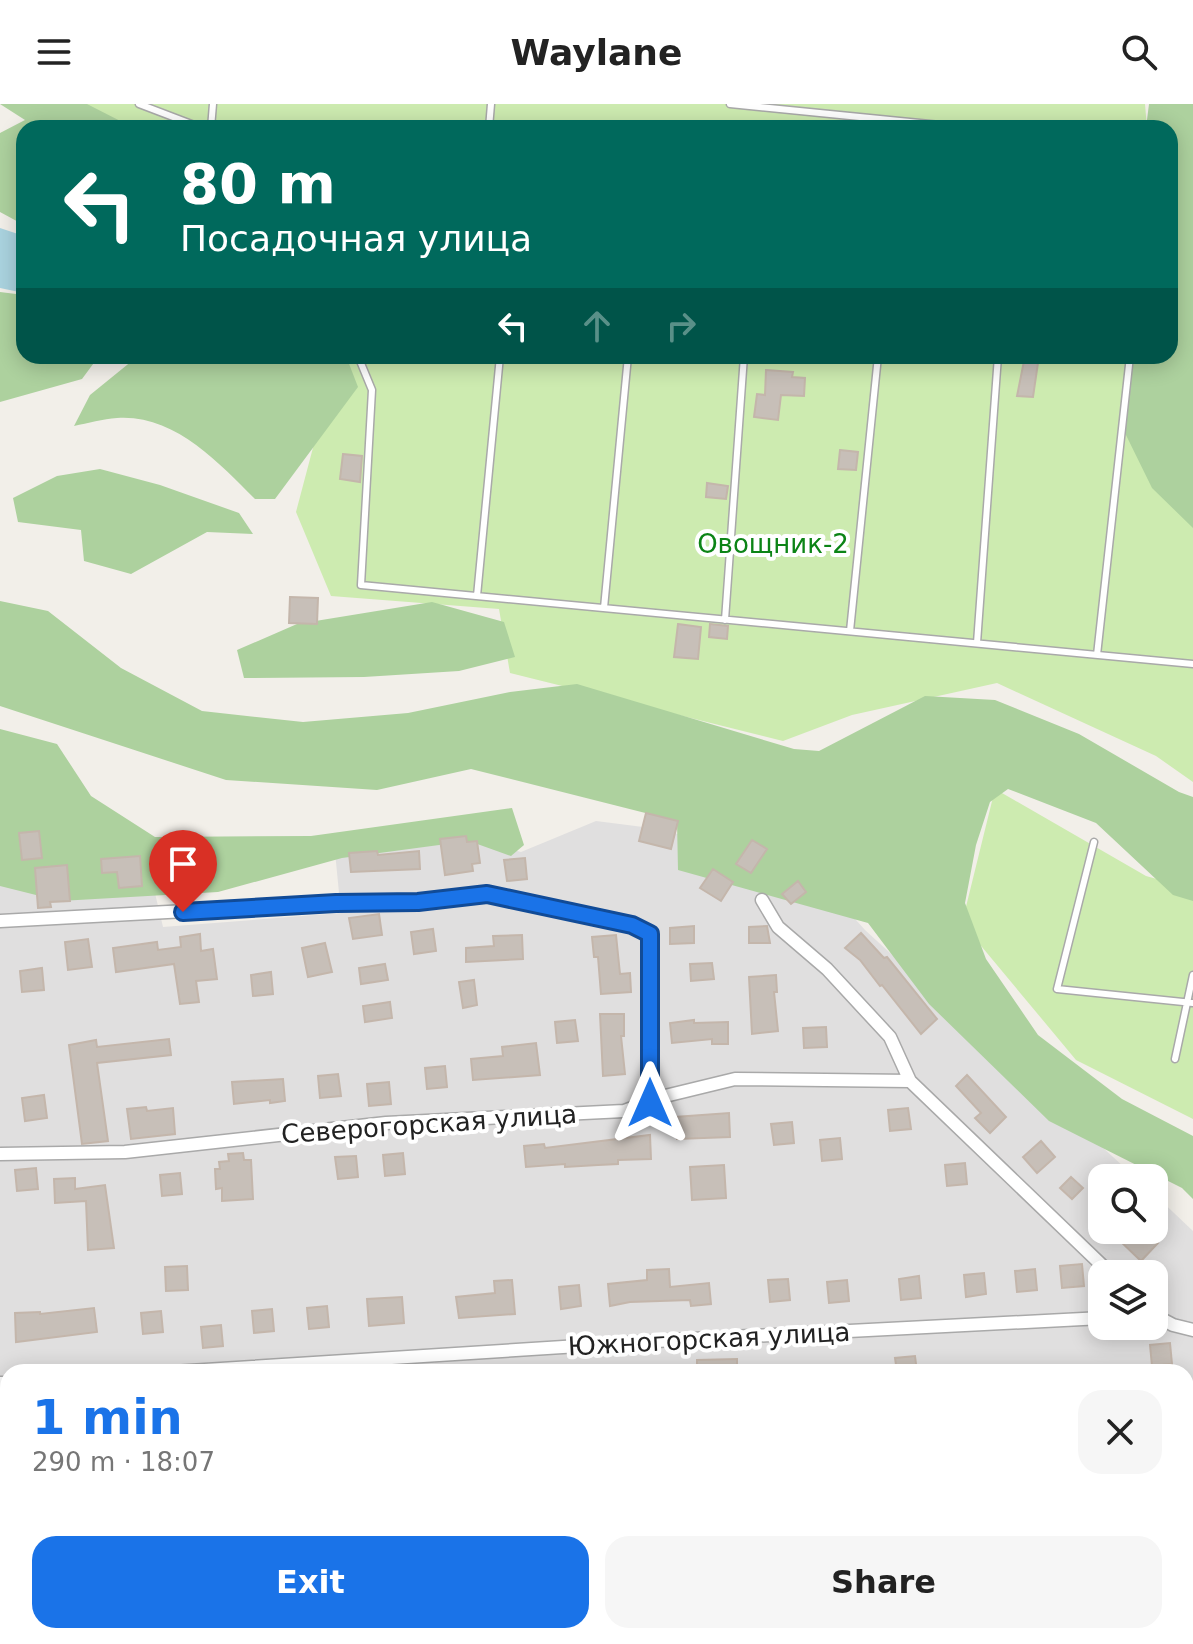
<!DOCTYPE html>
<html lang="en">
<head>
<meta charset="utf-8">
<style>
	:root { --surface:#fff; --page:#f6f6f6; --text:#222; --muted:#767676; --accent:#1a73e8 }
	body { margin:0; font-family:"DejaVu Sans",sans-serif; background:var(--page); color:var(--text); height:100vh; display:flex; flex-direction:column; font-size:30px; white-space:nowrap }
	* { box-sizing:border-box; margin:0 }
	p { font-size:26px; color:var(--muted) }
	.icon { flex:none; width:44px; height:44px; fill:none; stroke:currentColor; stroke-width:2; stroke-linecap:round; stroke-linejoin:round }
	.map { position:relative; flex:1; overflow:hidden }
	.details { position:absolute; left:0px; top:1260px; width:1194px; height:280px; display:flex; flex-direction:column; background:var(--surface); border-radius:24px 24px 0 0; box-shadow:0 4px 20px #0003 }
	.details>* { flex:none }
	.banner { position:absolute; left:16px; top:16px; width:1162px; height:244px; border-radius:24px; box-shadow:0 4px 20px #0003; background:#00695c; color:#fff; overflow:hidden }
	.buttons { position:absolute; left:1088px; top:1060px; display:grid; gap:16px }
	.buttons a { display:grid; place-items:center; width:80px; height:80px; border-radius:16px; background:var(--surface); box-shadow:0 4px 20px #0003; font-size:40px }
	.pin { position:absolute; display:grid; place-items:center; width:68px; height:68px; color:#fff; margin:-82px -34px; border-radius:50% 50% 50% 0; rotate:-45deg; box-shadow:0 0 8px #0007 }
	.pin .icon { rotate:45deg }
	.me { position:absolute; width:88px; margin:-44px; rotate:0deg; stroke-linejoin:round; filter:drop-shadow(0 0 6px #0008) }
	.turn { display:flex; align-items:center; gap:28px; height:168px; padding:0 32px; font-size:36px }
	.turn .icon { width:104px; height:104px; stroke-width:2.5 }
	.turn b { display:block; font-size:56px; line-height:68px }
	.lanes { display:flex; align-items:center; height:76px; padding:0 32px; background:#0003; justify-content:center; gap:40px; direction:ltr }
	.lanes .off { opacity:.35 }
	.round { display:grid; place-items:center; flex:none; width:84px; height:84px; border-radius:24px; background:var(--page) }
	.summary { display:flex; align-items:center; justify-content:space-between; height:136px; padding:0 32px }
	h1 { font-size:48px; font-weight:800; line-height:60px; color:var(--accent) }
	.primary-button { display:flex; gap:16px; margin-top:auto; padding:16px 32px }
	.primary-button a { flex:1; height:92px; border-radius:24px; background:var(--accent); color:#fff; font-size:32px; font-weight:800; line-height:92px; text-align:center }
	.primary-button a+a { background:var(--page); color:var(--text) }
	header { display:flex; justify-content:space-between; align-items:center; height:104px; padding:0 32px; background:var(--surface); font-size:36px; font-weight:800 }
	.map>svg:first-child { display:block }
	.residential { fill:#e0dfdf; fill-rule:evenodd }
	.grass { fill:#cdebb0 }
	.forest { fill:#add19e }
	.water { fill:#aad3df }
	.building { fill:#c7bfb8; stroke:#c4b6ab; stroke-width:2 }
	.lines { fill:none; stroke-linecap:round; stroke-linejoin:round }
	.service-casing { stroke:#a9a9a9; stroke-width:9 }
	.minor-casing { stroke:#a9a9a9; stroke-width:15 }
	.service { stroke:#fff; stroke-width:6 }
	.minor { stroke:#fff; stroke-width:12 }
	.route-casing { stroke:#114b97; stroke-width:20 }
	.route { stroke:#1a73e8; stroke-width:14 }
	.labels { text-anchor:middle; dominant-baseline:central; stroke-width:8; stroke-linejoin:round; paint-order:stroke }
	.park-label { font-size:26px; fill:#0c8416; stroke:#fff }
	.street-label { font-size:26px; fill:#222; stroke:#fff }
</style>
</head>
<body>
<header><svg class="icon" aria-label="menu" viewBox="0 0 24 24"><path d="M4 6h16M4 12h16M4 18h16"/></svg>Waylane<svg class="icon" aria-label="search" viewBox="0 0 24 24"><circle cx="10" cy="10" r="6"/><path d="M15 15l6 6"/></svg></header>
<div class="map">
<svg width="1193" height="1540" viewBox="0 0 1193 1540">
	<rect width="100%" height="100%" fill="#f2efe9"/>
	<path class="residential" d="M596,717L651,724L804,758L865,826L1136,1074H1102V1126H1154V1090L1193,1127V1540H132L131,1532H1186V1268H8V1394H0V744L145,747L163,823L341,809L335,748L469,734L521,748ZM1102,1170H1154V1222H1102Z"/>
	<path class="grass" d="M70,0H1145L1147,24H120Z
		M328,252H1163L1193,292V678L1156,652L997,579L852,611L783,637L510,569L499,505L331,492L296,408L333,268Z
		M995,685L1146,772L1193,785V1015L1076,956L962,819Z"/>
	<path class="forest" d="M0,0H87L134,24H24V121L0,108V29L25,16Z
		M1149,0H1193V424L1152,384L1125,329L1134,252H1170V24H1146Z
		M0,188L24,191V252H99L82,275L0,298Z
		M138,252H346L358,283L275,395H255C218,358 174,310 117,314C103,315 88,319 74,322L90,291Z
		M100,365L160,381L239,409L253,430L207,428L131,470L84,457L81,426L18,418L13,394L57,372Z
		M0,497L48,507L121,564L202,607L303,618L408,609L510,588L577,580L794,645L819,647L925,592L995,596L1079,630L1179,688L1193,693V797L1173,791L1096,719L1008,685L990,698L976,741L965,799L986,855L1038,931L1122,995L1193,1032V1095L1182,1084L1049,1017L929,900L868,819L678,766L677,717L471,665L377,686L226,676L0,602Z
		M432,498L504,518L515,553L459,567L364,573L244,574L237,546L297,520Z
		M0,625L57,640L91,692L155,733L311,732L512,704L524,741L511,752L469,737L342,754L218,788L60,797L0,782Z"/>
	<path class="water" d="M0,124L24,132V189L0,184Z"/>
	<path class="building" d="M1025,252H1039L1033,293L1017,292Z
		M766,266L793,268L792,273L805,274L804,292L781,291L778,316L754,313L757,290L765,291Z
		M840,346L858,348L856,366L838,365Z
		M343,350L362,352L360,378L340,375Z
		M707,379L728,382L726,395L706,393Z
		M290,493L318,494L317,520L289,519Z
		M678,520L701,523L698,555L674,553Z
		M710,520L728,522L727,535L709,533Z
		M646,709L678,717L671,745L639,737Z
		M39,727L42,754L22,756L19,729Z
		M466,732L467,738L477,737L480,759L472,760L473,767L445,771L440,735Z
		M752,736L767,745L751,769L736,760Z
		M377,747L378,751L419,747L420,765L351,768L349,749Z
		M140,752L142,782L119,784L117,768L102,769L101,755Z
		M525,754L527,775L507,777L504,756Z
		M67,761L70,797L50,798L51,803L38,804L35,764Z
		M713,765L733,778L721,797L700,784Z
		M798,777L806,788L791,800L782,790Z
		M379,810L382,831L353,835L349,814Z
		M694,822V839L670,840V824Z
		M767,822L770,839H749V823Z
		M433,825L436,847L414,850L411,828Z
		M861,829L884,854L887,853L937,915L921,930L882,881L880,882L860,856L845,844Z
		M200,830L201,847L213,845L217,875L196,877L199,898L180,900L174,860L116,868L113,844L157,838L158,846L181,843L180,833Z
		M522,831L523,855L466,858V844L494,842L493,832Z
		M616,831L620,870L630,869L631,888L601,890L598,853H594L592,833Z
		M88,835L92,863L68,866L65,838Z
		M325,839L332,868L308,873L302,844Z
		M712,859L714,875L691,877L690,860Z
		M385,860L388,876L361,880L359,864Z
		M42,864L44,886L22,888L20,867Z
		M271,868L273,890L253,892L251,871Z
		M776,871L777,888H774L778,927L752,930L749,873Z
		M474,876L477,901L463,904L459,878Z
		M390,898L392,914L365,918L363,902Z
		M600,910H624V932H621L625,970L603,972Z
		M575,916L578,937L557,939L555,918Z
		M694,916V919L728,918V940H712V935L672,939L670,919Z
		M826,923L827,943L804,944L803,924Z
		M169,935L171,951L97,959L108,1037L82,1040L69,941L96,936L97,943Z
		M536,939L540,971L473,976L471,955L503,952L502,943Z
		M445,962L447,983L427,985L425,964Z
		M338,970L341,992L320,994L318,972Z
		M967,971L1006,1013L990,1029L975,1014L981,1009L956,982Z
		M283,975L285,997L270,999V996L234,1000L232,978Z
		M389,978L391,1000L369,1002L367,980Z
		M44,991L47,1014L25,1017L22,994Z
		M146,1003L147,1007L173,1004L175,1030L131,1035L127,1005Z
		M908,1004L911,1025L890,1027L888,1006Z
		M729,1009L730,1033L677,1035L675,1013Z
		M792,1018L794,1039L774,1041L771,1020Z
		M650,1031L651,1055L618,1056V1060L598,1061L565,1063V1060L526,1063L524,1042L544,1040L545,1044Z
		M840,1034L842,1055L822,1057L820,1036Z
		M1041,1037L1055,1053L1037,1069L1023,1053Z
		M243,1049L244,1056H251L253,1095L222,1097V1084L216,1085L215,1065H220L219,1058L229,1057L228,1050Z
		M403,1049L405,1070L385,1072L383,1051Z
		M356,1052L358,1073L338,1075L335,1053Z
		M965,1059L967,1080L947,1082L945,1061Z
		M724,1061L726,1094L692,1096L690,1063Z
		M36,1064L38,1085L17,1087L15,1066Z
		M180,1069L182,1090L162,1092L160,1071Z
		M1071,1073L1083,1084L1072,1095L1060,1084Z
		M75,1074V1085L105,1081L114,1144L88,1146L86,1097L55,1099L54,1075Z
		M1126,1126H1145L1158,1139L1141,1157L1118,1135Z
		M1082,1160L1084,1182L1062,1184L1060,1162Z
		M187,1162L188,1186L166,1187L165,1163Z
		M669,1165L670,1183L709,1179L711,1200L691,1202L690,1196L630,1198L610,1202L608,1180L647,1176V1166Z
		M1035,1165L1037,1186L1017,1188L1015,1167Z
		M984,1169L986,1190L966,1193L964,1171Z
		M919,1172L921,1194L901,1196L899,1175Z
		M788,1175L790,1196L770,1198L768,1176Z
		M512,1176L515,1210L459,1214L456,1193L495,1189L494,1177Z
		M847,1176L849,1197L829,1199L827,1178Z
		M579,1181L581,1202L561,1205L559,1183Z
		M402,1193L404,1219L369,1222L367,1195Z
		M327,1202L329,1223L309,1225L307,1204Z
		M94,1204L97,1228L16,1238L15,1209L40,1208V1210Z
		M272,1205L274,1227L254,1229L252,1207Z
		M161,1207L163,1228L143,1230L141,1209Z
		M221,1221L223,1242L203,1244L201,1223Z
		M1170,1239L1172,1260L1152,1262L1150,1241Z
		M915,1252L917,1268H897L895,1254Z
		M737,1255V1268H697V1256Z"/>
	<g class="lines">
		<g class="service-casing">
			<path id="service" d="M139,0L202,24
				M730,0L970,24
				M211,24L213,0
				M489,24L491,0
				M358,252L372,286L361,481L1193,560
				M477,492L500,252
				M604,504L628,252
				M725,516L744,252
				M850,527L878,252
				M977,539L998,252
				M1097,551L1130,252
				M1094,738L1057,885L1193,899
				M1175,955L1193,871"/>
		</g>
		<g class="minor-casing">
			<path id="minor" d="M762,796L778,823L827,865L890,933L910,977L1111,1170
				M0,817L336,799L418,798L487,790L632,821L650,830V999
				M0,1050L125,1048L386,1019L624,1007L661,993L735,975L910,977
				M1154,1211L1173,1221L1193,1226
				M173,1268L673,1236L1102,1214
				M0,1279H8
				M1186,1459L1193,1458
				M53,1540L108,1532"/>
		</g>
		<use href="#service" class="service"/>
		<use href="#minor" class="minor"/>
	</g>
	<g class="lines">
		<g class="route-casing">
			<path id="route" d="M183,808L336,799L418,798L487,790L632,821L650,830V999"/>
		</g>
		<use href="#route" class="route"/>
	</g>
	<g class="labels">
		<g class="park-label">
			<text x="773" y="440">Овощник-2</text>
		</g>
		<g class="street-label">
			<text transform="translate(429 1020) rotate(-4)">Северогорская улица</text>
			<text transform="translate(709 1235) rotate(-3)">Южногорская улица</text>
		</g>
	</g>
</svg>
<div class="buttons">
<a><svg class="icon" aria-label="search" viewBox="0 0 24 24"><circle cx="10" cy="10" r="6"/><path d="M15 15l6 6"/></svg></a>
<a><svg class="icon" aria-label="layers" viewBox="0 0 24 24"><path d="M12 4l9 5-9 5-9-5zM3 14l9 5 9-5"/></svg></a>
</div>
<div class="pin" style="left:183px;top:808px;background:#d93025"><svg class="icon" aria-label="arrive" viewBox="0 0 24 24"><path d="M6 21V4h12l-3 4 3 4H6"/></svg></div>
<svg class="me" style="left:650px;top:999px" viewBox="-20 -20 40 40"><path d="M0-17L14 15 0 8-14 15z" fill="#1a73e8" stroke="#fff" stroke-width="4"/></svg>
<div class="banner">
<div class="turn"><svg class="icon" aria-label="left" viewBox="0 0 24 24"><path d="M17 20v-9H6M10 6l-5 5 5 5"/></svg><div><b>80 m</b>Посадочная улица</div></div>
<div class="lanes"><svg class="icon" aria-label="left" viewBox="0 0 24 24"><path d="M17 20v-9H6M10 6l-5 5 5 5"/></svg><svg class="icon off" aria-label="ahead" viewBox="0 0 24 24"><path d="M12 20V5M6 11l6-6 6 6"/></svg><svg class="icon off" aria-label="right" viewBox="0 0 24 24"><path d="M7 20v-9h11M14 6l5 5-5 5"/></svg></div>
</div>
<section class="details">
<div class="summary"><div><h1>1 min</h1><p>290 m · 18:07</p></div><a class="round"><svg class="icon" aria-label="close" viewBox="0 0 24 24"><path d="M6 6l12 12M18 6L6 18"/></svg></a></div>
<div class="primary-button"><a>Exit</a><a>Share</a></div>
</section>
</div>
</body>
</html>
